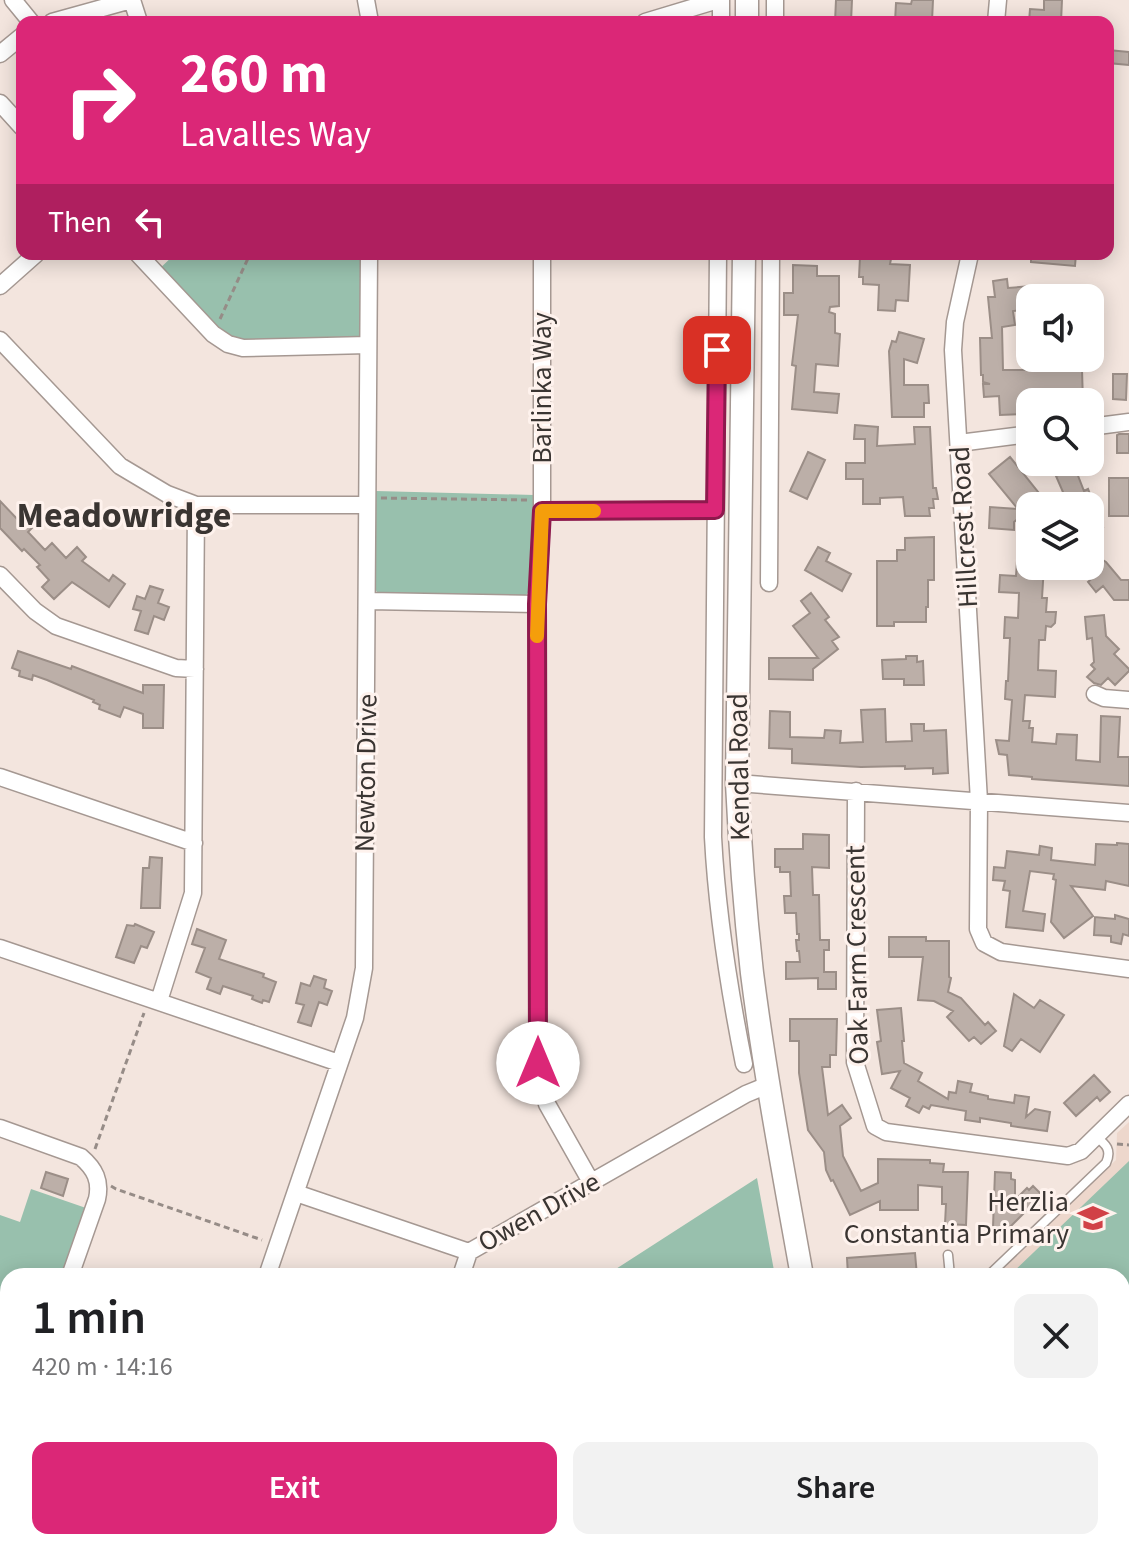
<!DOCTYPE html>
<html lang="en">
<head>
<meta charset="utf-8">
<style>
	:root { --surface:#fff; --page:#f2f2f2; --text:#202124; --muted:#757577; --accent:#db2777 }
	body { margin:0; font-family:"Source Sans 3",sans-serif; background:var(--page); color:var(--text); height:100vh; display:flex; flex-direction:column; font-size:30px; white-space:nowrap }
	* { box-sizing:border-box; margin:0 }
	p { font-size:26px; color:var(--muted) }
	.icon { flex:none; width:44px; height:44px; fill:none; stroke:currentColor; stroke-width:2; stroke-linecap:round; stroke-linejoin:round }
	.map { position:relative; flex:1; overflow:hidden }
	.side { position:absolute; left:0px; top:1268px; width:1130px; height:282px; display:flex; flex-direction:column; background:var(--surface); border-radius:24px 24px 0 0; box-shadow:0 4px 20px #0003 }
	.side>* { flex:none }
	.guide { position:absolute; left:16px; top:16px; width:1098px; height:244px; border-radius:16px; box-shadow:0 4px 20px #0003; background:#db2777; color:#fff; overflow:hidden }
	.controls { position:absolute; left:1016px; top:284px; display:grid; gap:16px }
	.controls a { display:grid; place-items:center; width:88px; height:88px; border-radius:16px; background:var(--surface); box-shadow:0 4px 20px #0003; font-size:40px }
	.pin { position:absolute; display:grid; place-items:center; width:68px; height:68px; color:#fff; margin:-34px; border-radius:16px; box-shadow:0 4px 12px #0006 }
	.me { position:absolute; width:88px; margin:-44px; rotate:0deg; stroke-linejoin:round; filter:drop-shadow(0 0 6px #0008) }
	.turn { display:flex; align-items:center; gap:28px; height:168px; padding:0 32px; font-size:36px }
	.turn .icon { width:104px; height:104px; stroke-width:2.5 }
	.turn b { display:block; font-size:56px; line-height:68px }
	.then { display:flex; align-items:center; height:76px; padding:0 32px; background:#0003; gap:16px; font-size:30px }
	.round { display:grid; place-items:center; flex:none; width:84px; height:84px; border-radius:16px; background:var(--page) }
	.overview { display:flex; align-items:center; justify-content:space-between; height:136px; padding:0 32px }
	h1 { font-size:48px; font-weight:600; line-height:60px }
	.action { display:flex; gap:16px; margin-top:auto; padding:16px 32px }
	.action a { flex:1; height:92px; border-radius:16px; background:var(--accent); color:#fff; font-size:32px; font-weight:600; line-height:92px; text-align:center }
	.action a+a { background:var(--page); color:var(--text) }
	.map>svg:first-child { display:block }
	.built { fill:#edd7cc }
	.green { fill:#98c0ad }
	.building { fill:#bcafa8; stroke:#9b8e87; stroke-width:2 }
	.lines { fill:none; stroke-linecap:round; stroke-linejoin:round }
	.lane-casing { stroke:#a59892; stroke-width:11 }
	.street-casing { stroke:#a59892; stroke-width:19 }
	.secondary-casing { stroke:#a59892; stroke-width:25 }
	.path { stroke:#968c87; stroke-width:3; stroke-dasharray:6 4; stroke-linecap:butt }
	.lane { stroke:#fff; stroke-width:8 }
	.street { stroke:#fff; stroke-width:16 }
	.secondary { stroke:#fff; stroke-width:22 }
	.route-casing { stroke:#8e194d; stroke-width:20 }
	.route { stroke:#db2777; stroke-width:14 }
	.slow { stroke:#f59e0b; stroke-width:14 }
	.labels { text-anchor:middle; dominant-baseline:central; stroke-width:6; stroke-linejoin:round; paint-order:stroke }
	.street-label { font-size:28px; fill:#3a3532; stroke:#fef2ed }
	.poi-label { font-size:28px; fill:#3a3532; stroke:#fef2ed; text-anchor:end }
	.district-label { font-size:36px; font-weight:bold; fill:#3a3532; stroke:#fef2ed }
</style>
</head>
<body>
<div class="map">
<svg width="1129" height="1549" viewBox="0 0 1129 1549">
	<rect width="100%" height="100%" fill="#f3e5de"/>
	<path class="built" d="M1129,1122V1373L1122,1380V1276H996L1116,1160L1117,1133Z"/>
	<path class="green" d="M175,254H369L368,345H237L156,272Z
		M376,491L534,495L532,589L526,595L518,597L379,595L375,589Z
		M1129,1161V1345L1122,1352V1276H1009Z
		M757,1178L775,1276H605Z
		M31,1189L86,1208L63,1276H8V1433L0,1430V1215L20,1222Z
		M8,1472V1542H176L174,1549H0V1480Z"/>
	<path class="building" d="M836,0H852L851,22H835Z
		M912,0H933L932,21L895,22L896,3L911,4Z
		M1044,0H1062L1061,22H1029L1030,9L1044,10Z
		M1108,50L1129,52V65L1108,63Z
		M1031,254H1076L1075,266L1031,262Z
		M860,257L891,259L890,264L910,265L908,301L896,300L895,311L878,310L879,285L863,284V277H859Z
		M793,265L817,266V276H839V306L830,307L829,312L835,314V333L840,334L838,366L816,364L814,392L839,394L837,413L792,409L796,366L792,365L798,315H784V293H793Z
		M1007,279L1008,288L1031,286L1032,298H1030V309L1013,311L1015,325L1002,327L1003,370H1026V358H1091V370H1082L1083,402H1024V414L1000,415L999,396L984,397L983,384H990L983,382V375H981L980,338H992L988,297H995L993,281Z
		M899,332L924,339L917,363L904,359V385H928L929,403H924V417H892L889,351L892,341L896,342Z
		M1113,374H1127L1126,400L1113,399Z
		M855,425L878,427L877,446L915,444L914,427H930L933,488H936L938,499H933L934,508H929L930,516H905L903,497L880,498V504H863V479H846V463H865V439H854Z
		M1119,434H1129V453H1117V435Z
		M808,452L825,460L807,499L790,491Z
		M1010,457L1039,493L1028,502L1031,506L1030,509L1014,522V530L989,528L990,507L1018,509L989,474Z
		M1075,468L1084,491L1088,489L1103,527L1090,532V506H1069L1056,476Z
		M1109,478H1129V516H1109Z
		M0,501L20,522L23,519L32,528L28,532L45,550L52,543L66,558L77,547L86,557L82,561L109,581L113,575L125,584L109,607L72,582L54,599L42,587L49,580L37,567L40,565L24,549L22,551L0,528Z
		M934,537V580H928V607H926V622H894V626H877V561H897V550H905V538Z
		M1018,546L1030,547V566H1044L1042,598H1047L1046,612H1056L1055,623L1051,627L1046,626L1045,640H1039L1038,670L1056,671L1055,697L1025,695L1023,721H1030L1029,728H1033L1032,742L1056,744L1057,734L1077,735L1076,760L1100,762L1101,716L1120,717L1118,757H1129V786L1032,779V777L1009,775L1007,755L999,754L996,740L1009,741L1012,700L1005,699L1006,681H1008L1010,638H1004L1005,617L1018,618L1019,593L999,592L1000,575L1016,576Z
		M818,547L830,553L826,561L851,574L842,591L805,570Z
		M1090,552L1106,562L1121,580H1129V600H1114L1103,586L1096,592L1088,582L1095,576L1090,573Z
		M150,586L163,590L158,603L169,607L164,620L154,616L148,634L135,630L141,611L133,609L137,596L145,599Z
		M811,593L829,617L825,620L839,637L832,641L838,649L813,669V680L769,679V658H818L793,626L810,613L801,601Z
		M1104,615L1106,636L1119,649L1114,654L1129,669V671L1115,685L1108,678L1101,685L1094,683L1087,677L1095,669L1091,665L1094,662L1092,638L1087,639L1085,617Z
		M18,651L71,669L72,666L143,693V685H164L163,728H143V714L124,707L120,717L99,709L100,705L93,702L94,700L47,680L33,675L32,680L19,676L20,671L12,668Z
		M906,656H917V662L923,661L924,685H904V679H883L882,660L906,659Z
		M885,709L886,742L912,741L911,724H924V731L946,730L948,773L933,774V768L905,769V766L861,767L792,763V749L769,748L770,711L790,712V737L824,738L825,730L841,731L840,743L863,742L861,710Z
		M803,834L829,835V868L812,867L813,895H819L820,940H829V950H824V972H836V989H818V978L786,979V962H800L799,951H797L796,940H799V934H797L796,913H785L784,896H791L790,872H780V867H775V849H803Z
		M1117,843L1129,844V886L1106,881L1105,890L1071,886L1093,916L1064,938L1051,922L1056,880L1053,879L1054,874L1030,871L1023,911L1045,914L1043,931L1006,927L1010,891L1003,890L1005,881L993,880L994,867L1005,868L1007,851L1039,855L1040,846L1052,848L1051,860L1095,865L1096,844L1117,845Z
		M150,857L162,858L160,908H141L143,868H149Z
		M1115,915L1129,919V936L1123,934L1121,944L1111,942V936L1094,935L1095,917L1115,919Z
		M135,924L154,932L147,948L141,946L134,963L116,957L127,925L134,926Z
		M197,929L226,940L219,959L264,974L263,977L276,982L269,1002L263,1000L262,1003L252,999L253,996L223,986L220,994L207,989L211,978L196,972L205,948L192,944Z
		M889,937H926V941H949V977L951,978L948,992L961,998L985,1025L988,1022L996,1031L981,1044L974,1037L969,1041L947,1017L953,1011L934,1001L918,1000L923,957H889Z
		M314,976L326,980L324,988L332,991L327,1005L319,1002L311,1026L298,1022L304,1005L296,1003L301,983L310,986Z
		M1014,994L1034,1008L1040,1000L1064,1015L1040,1052L1021,1039L1012,1051L1004,1046Z
		M901,1008L904,1041H902L904,1063L922,1073L918,1081L948,1099L949,1092L956,1093L958,1081L972,1084L970,1092L988,1096V1099L1014,1103L1015,1095L1029,1097L1026,1117L1035,1109L1050,1112L1047,1131L1011,1126V1123L980,1118V1122L965,1120L966,1111L931,1105L929,1109L923,1106L919,1113L906,1106L910,1098L891,1088L900,1071L882,1074L877,1042L881,1041L877,1010Z
		M790,1019H837L836,1055H830V1067H822L828,1115L842,1105L851,1118L840,1126L843,1156L861,1191L878,1183V1159L930,1160V1163L944,1164L943,1172H968L966,1225L945,1224L946,1204H942V1187L918,1185V1210H880V1201L850,1215L833,1180L831,1181L826,1170L824,1152L808,1130L799,1073V1041H790Z
		M1094,1075L1110,1092L1100,1101L1097,1097L1076,1116L1064,1103Z
		M46,1172L68,1179L63,1196L41,1188Z
		M995,1172L1011,1173V1179L1015,1180V1200L1027,1188L1029,1190L1033,1186L1042,1195L1009,1228L993,1227Z
		M915,1253L917,1276H848L847,1258Z"/>
	<g class="lines">
		<g class="lane-casing">
			<path id="lane" d="M948,1255L950,1276
				M988,1276L1106,1163C1112,1150 1106,1144 1096,1137
				M0,1435L8,1437"/>
		</g>
		<g class="street-casing">
			<path id="street" d="M13,0L31,22
				M132,0L139,22
				M366,0L370,22
				M52,22L131,0
				M645,22L718,0
				M721,22V0
				M775,22V0
				M996,22L998,0
				M0,54L22,36
				M0,103L22,127
				M138,254L213,334L228,344L243,348L368,345
				M542,254V511L537,604L538,1063L541,1083L547,1104L591,1182
				M718,254L713,837C717,914 729,989 744,1064
				M970,254L955,322L953,350L979,801L978,929L984,943L1001,952L1129,969
				M0,286L36,254
				M0,340L120,466L167,494L196,505H367
				M1090,427L1129,422
				M959,443L1030,434
				M542,511L715,510
				M0,575L35,611L56,626L176,668L195,669
				M769,583L771,254
				M368,601L537,604
				M1095,694L1104,698L1129,700
				M0,777L194,843
				M737,783L1129,813
				M856,791L855,1062L875,1126L886,1132L1068,1156L1081,1151L1129,1104
				M0,948L339,1063
				M159,1001L193,893L196,505
				M0,1128L81,1157C95,1169 101,1181 97,1199L70,1276
				M296,1193L469,1252L746,1094L768,1085
				M267,1276L355,1018L364,968L369,254
				M461,1276L469,1252
				M0,1480L8,1457
				M478,1542L484,1549
				M704,1542L705,1549
				M174,1549L176,1542"/>
		</g>
		<g class="secondary-casing">
			<path id="secondary" d="M747,22V0
				M744,254L737,783C740,847 745,910 752,973C765,1075 784,1175 802,1276
				M851,1542L852,1549"/>
		</g>
		<path class="path" d="M220,319L250,254
			M381,498L530,500
			M1117,1144L1129,1145
			M95,1149L144,1013
			M111,1186L116,1189L262,1240"/>
		<use href="#lane" class="lane"/>
		<use href="#street" class="street"/>
		<use href="#secondary" class="secondary"/>
	</g>
	<g class="lines">
		<g class="route-casing">
			<path id="route" d="M538,1063L537,604L542,511L715,510L717,350"/>
		</g>
		<use href="#route" class="route"/>
		<path class="slow" d="M537,636L542,511H594"/>
	</g>
	<defs>
		<g id="school-bare" transform="scale(2.4)"><path d="M0-5L7-2L0 1L-7-2ZM-4 1L0 2.5L4 1V4Q0 6-4 4Z" fill="#d14147" stroke="#fef2ed" stroke-width="2.5" paint-order="stroke"/></g>
	</defs>
	<g fill-rule="evenodd">
		<use href="#school-bare" x="1093" y="1218"/>
	</g>
	<g class="labels">
		<g class="street-label">
			<text transform="translate(542 388) rotate(-90)">Barlinka Way</text>
			<text transform="translate(964 527) rotate(-93)">Hillcrest Road</text>
			<text transform="translate(739 767) rotate(-91)">Kendal Road</text>
			<text transform="translate(366 773) rotate(-89)">Newton Drive</text>
			<text transform="translate(857 955) rotate(-91)">Oak Farm Crescent</text>
			<text transform="translate(539 1212) rotate(-29)">Owen Drive</text>
		</g>
		<g class="poi-label">
			<text x="1069" y="1202">Herzlia<tspan x="1069" dy="32">Constantia Primary</tspan></text>
		</g>
		<g class="district-label">
			<text x="124" y="515">Meadowridge</text>
		</g>
	</g>
</svg>
<div class="controls">
<a><svg class="icon" aria-label="sound" viewBox="0 0 24 24"><path d="M4 9h4l5-4v14l-5-4H4zM17 9q2 3 0 6"/></svg></a>
<a><svg class="icon" aria-label="search" viewBox="0 0 24 24"><circle cx="10" cy="10" r="6"/><path d="M15 15l6 6"/></svg></a>
<a><svg class="icon" aria-label="layers" viewBox="0 0 24 24"><path d="M12 4l9 5-9 5-9-5zM3 14l9 5 9-5"/></svg></a>
</div>
<div class="pin" style="left:717px;top:350px;background:#d93025"><svg class="icon" aria-label="arrive" viewBox="0 0 24 24"><path d="M6 21V4h12l-3 4 3 4H6"/></svg></div>
<svg class="me" style="left:538px;top:1063px" viewBox="-20 -20 40 40"><circle r="19" fill="#fff"/><path d="M0-13L10 11 0 6-10 11z" fill="#db2777"/></svg>
<div class="guide">
<div class="turn"><svg class="icon" aria-label="right" viewBox="0 0 24 24"><path d="M7 20v-9h11M14 6l5 5-5 5"/></svg><div><b>260 m</b>Lavalles Way</div></div>
<div class="then">Then<svg class="icon" aria-label="left" viewBox="0 0 24 24"><path d="M17 20v-9H6M10 6l-5 5 5 5"/></svg></div>
</div>
<section class="side">
<div class="overview"><div><h1>1 min</h1><p>420 m · 14:16</p></div><a class="round"><svg class="icon" aria-label="close" viewBox="0 0 24 24"><path d="M6 6l12 12M18 6L6 18"/></svg></a></div>
<div class="action"><a>Exit</a><a>Share</a></div>
</section>
</div>
</body>
</html>
